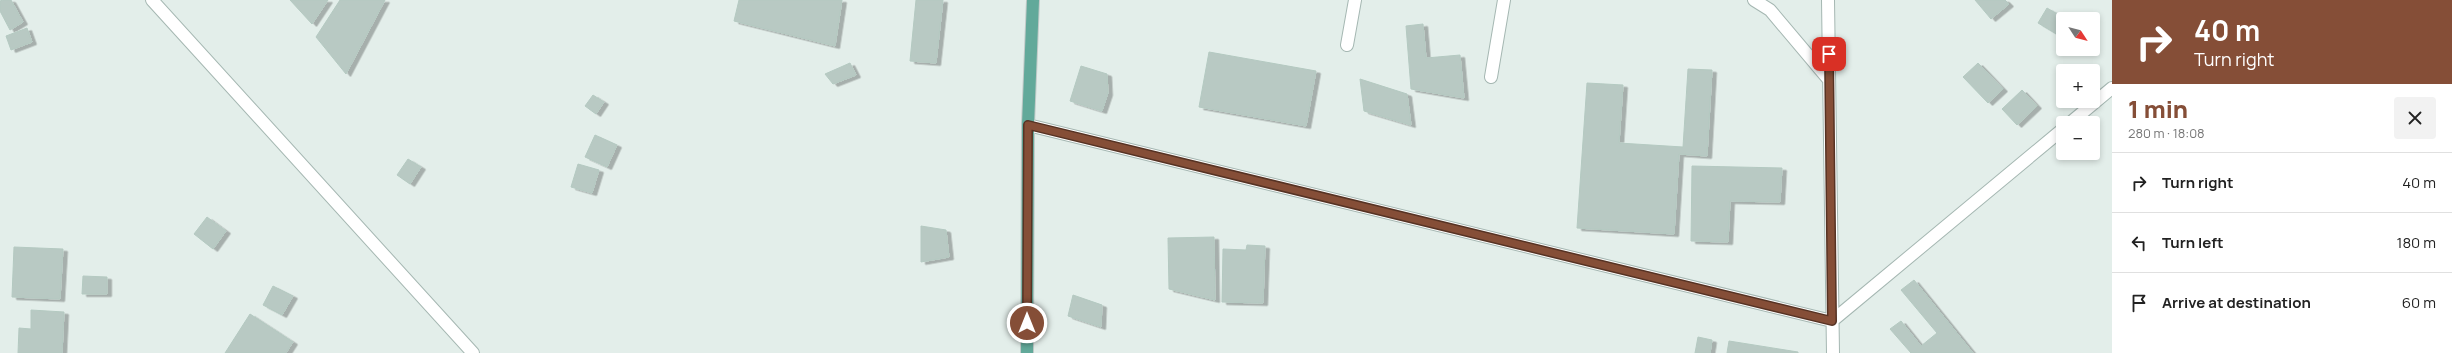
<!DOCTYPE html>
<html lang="en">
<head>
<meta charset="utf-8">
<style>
	:root { --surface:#fff; --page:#f2f2f2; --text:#222; --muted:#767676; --line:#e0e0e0; --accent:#854e37 }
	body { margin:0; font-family:Manrope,sans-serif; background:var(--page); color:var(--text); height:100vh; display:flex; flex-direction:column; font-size:15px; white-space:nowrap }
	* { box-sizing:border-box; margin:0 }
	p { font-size:13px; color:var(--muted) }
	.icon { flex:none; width:22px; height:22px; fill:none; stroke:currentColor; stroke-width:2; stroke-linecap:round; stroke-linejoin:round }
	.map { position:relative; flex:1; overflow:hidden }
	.side { display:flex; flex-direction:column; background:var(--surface); width:340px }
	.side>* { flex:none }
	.hud { background:#854e37; color:#fff; overflow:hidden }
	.needle { width:26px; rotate:126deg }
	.fabs { position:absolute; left:2056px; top:12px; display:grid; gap:8px }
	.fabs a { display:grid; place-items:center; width:44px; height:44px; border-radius:4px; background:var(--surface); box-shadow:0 2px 6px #0003; font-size:20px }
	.pin { position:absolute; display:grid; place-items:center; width:34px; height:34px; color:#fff; margin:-17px; border-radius:8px; box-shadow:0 2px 6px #0006 }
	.me { position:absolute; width:44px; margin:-22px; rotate:0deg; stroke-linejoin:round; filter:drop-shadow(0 0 3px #0008) }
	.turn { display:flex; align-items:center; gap:14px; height:84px; padding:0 16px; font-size:18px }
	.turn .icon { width:52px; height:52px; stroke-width:2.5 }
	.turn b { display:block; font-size:28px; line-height:34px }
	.round { display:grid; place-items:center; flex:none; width:42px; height:42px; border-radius:4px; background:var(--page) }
	.summary { display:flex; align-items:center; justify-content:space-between; height:68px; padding:0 16px }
	h1 { font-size:24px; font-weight:800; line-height:30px; color:var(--accent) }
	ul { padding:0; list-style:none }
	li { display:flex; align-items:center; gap:12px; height:60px; padding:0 16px; border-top:1px solid var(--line) }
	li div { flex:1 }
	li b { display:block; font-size:15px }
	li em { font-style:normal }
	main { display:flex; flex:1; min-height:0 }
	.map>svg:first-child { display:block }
	.building { fill:#b8c9c3; stroke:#b4c9c1; filter:url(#shadow) }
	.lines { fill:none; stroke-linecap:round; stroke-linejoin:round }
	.street-casing { stroke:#a5b7b2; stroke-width:14 }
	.primary-casing { stroke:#c1cac8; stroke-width:14 }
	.street { stroke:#fff; stroke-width:12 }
	.primary { stroke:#62a99a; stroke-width:12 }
	.route-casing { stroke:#563324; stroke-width:10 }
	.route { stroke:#854e37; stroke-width:7 }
</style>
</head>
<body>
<main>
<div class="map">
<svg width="2112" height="353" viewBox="0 0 2112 353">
	<defs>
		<filter id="shadow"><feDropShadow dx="4.5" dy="2.5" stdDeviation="0" flood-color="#0004"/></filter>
	</defs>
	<rect width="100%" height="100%" fill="#e3eeea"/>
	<path class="building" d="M3,0H11L23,22L10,30L0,11V1Z
		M290,0H328L312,24Z
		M340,0H385L346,74L316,37Z
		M739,0H842L835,46L734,21Z
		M916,0H943L936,63L910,61Z
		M1975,0H2005L2009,4L1991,19Z
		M2047,8L2066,19H2063V38L2038,23Z
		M1423,24L1426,58L1460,55L1464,98L1411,89L1406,26Z
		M27,28L32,42L11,50L6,36Z
		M1209,52L1316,71L1306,126L1199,107Z
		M850,63L856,75L833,84L825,74Z
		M1978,63L2003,89L1988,103L1963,77Z
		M1081,66L1107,74L1108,93L1102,111L1070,101Z
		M1688,69L1712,70L1707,156L1679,154L1674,234L1577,228L1587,83L1623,85L1619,143L1683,147Z
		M1360,79L1407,94L1411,125L1364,111Z
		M2022,90L2037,106L2017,125L2002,109Z
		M593,95L604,102L596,114L585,106Z
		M595,135L617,145L607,167L585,157Z
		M408,159L421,167L410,184L397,175Z
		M578,164L599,170L592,193L571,187Z
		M1692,166L1782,168L1780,202L1730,201L1728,242L1691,241Z
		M207,217L226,231L213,249L194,234Z
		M921,226L946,230L949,257L921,262Z
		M1214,237L1215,300L1169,289L1168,238Z
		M1247,245L1265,246L1263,303L1222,302L1223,249L1246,250Z
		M14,247L63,249L60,299L12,297Z
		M83,276L107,277V294H82Z
		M1914,280L1973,353H1911L1890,329L1901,321L1921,346L1937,333L1901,290Z
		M273,286L293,296L282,315L263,305Z
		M1073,295L1102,305L1101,327L1068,316Z
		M31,310L64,312L62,353H18L19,328L31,329Z
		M250,314L293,342L286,353H225Z
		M1698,337L1712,340L1710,353H1695Z
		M1729,341L1798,352V353H1727Z"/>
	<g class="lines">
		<g class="street-casing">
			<path id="street" d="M152,0L473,353
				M1754,0L1770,10L1829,80
				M1828,0L1833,353
				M1347,45L1355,0
				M1491,77L1504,0
				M2070,123L2112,88
				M1028,125L1832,321L2063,129"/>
		</g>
		<g class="primary-casing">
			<path id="primary" d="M1027,353L1028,125L1033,0"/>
		</g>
		<use href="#street" class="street"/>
		<use href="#primary" class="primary"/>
	</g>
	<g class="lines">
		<g class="route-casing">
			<path id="route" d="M1027,323L1028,125L1832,321L1829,54"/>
		</g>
		<use href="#route" class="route"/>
	</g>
</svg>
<div class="fabs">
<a><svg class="needle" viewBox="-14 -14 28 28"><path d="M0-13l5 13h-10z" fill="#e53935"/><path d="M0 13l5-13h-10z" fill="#767676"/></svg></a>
<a>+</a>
<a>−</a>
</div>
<div class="pin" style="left:1829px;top:54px;background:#d93025"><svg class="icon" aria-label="arrive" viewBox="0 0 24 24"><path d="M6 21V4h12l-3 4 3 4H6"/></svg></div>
<svg class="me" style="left:1027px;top:323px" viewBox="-20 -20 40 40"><circle r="17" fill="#854e37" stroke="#fff" stroke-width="3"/><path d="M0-11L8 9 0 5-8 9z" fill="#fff"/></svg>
</div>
<section class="side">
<div class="hud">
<div class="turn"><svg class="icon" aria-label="right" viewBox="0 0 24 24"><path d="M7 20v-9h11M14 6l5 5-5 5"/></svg><div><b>40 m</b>Turn right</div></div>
</div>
<div class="summary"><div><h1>1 min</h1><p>280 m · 18:08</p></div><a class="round"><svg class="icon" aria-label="close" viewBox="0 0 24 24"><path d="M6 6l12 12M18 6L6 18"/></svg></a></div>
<ul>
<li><svg class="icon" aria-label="right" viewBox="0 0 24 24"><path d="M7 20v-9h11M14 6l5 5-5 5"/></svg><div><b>Turn right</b></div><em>40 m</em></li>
<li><svg class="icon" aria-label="left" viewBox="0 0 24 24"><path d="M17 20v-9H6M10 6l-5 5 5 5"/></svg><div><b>Turn left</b></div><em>180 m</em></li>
<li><svg class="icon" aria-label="arrive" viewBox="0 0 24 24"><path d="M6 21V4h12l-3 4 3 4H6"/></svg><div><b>Arrive at destination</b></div><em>60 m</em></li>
</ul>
</section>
</main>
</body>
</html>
